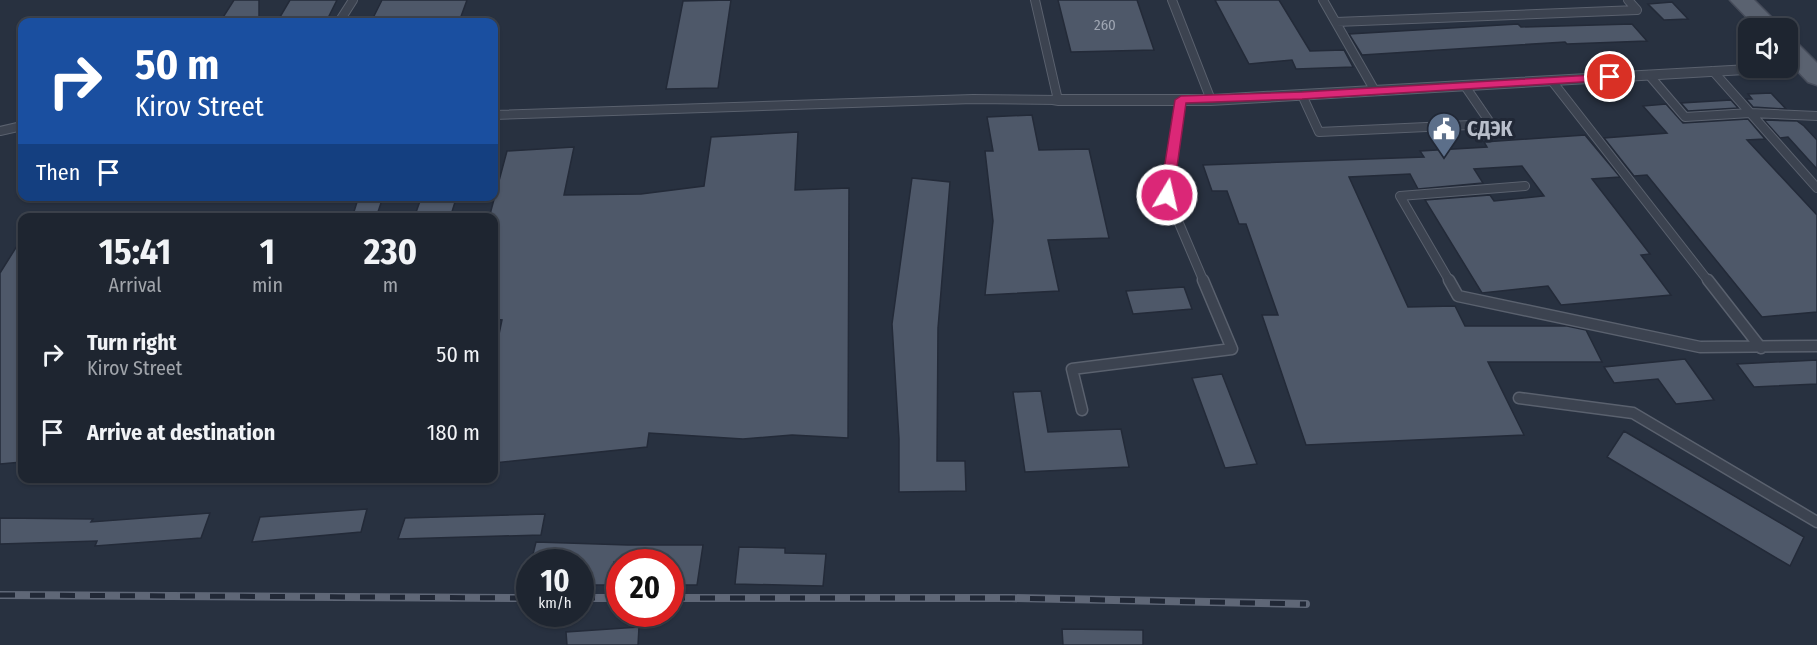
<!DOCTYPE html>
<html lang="en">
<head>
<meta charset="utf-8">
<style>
	:root { --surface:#1e2530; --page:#2b313c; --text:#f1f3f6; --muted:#a1a5ab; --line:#3c424c }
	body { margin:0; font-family:"Fira Sans Condensed",sans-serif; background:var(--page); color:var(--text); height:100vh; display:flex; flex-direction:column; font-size:22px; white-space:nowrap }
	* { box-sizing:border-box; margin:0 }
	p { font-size:20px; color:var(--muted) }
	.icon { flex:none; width:33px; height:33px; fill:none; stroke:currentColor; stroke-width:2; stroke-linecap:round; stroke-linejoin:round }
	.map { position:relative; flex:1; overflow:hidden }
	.details { position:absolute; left:18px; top:213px; width:480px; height:270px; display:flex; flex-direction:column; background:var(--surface); border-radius:12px; box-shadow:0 2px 4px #0004,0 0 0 2px var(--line) }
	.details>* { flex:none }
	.top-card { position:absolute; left:18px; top:18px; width:480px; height:183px; border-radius:12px; box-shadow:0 2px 4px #0004,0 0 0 2px var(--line); background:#1a4fa0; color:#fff; overflow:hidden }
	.fabs { position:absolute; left:1738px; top:18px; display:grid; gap:12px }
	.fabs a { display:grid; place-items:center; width:60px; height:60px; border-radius:12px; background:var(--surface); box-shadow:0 2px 4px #0004,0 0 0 2px var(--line); font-size:30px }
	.speed { position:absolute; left:516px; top:549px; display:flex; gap:12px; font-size:30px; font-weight:700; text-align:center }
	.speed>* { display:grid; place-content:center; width:78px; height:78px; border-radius:50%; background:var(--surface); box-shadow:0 2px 4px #0004,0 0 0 2px var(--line); line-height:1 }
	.speed small { font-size:15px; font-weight:400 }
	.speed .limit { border:9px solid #d22; background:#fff; color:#111 }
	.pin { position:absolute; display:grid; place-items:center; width:51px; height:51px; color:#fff; margin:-26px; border:3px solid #fff; border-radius:50%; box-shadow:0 2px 6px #0007 }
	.me { position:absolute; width:66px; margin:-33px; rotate:9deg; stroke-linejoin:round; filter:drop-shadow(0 0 4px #0008) }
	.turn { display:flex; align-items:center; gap:21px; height:126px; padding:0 18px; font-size:27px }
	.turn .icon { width:78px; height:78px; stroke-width:2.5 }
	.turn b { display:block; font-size:42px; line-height:51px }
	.then { display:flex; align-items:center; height:57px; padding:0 18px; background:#0003; gap:12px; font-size:22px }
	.eta { display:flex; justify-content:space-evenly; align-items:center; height:102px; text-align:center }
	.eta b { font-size:36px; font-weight:700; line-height:42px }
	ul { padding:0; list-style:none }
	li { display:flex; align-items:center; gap:18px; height:78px; padding:0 18px }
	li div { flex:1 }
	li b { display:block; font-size:22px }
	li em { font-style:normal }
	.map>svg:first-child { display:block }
	.building { fill:#4e5869; stroke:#232a38; stroke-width:1.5 }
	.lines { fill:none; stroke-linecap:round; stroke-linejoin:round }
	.lane-far1-casing { stroke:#5a616e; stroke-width:10 }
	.lane-casing { stroke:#5a616e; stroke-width:13 }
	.street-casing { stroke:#5a616e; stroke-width:2 }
	.primary-casing { stroke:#464c5a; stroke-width:3 }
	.lane-far1 { stroke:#3c4350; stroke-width:8 }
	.lane { stroke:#3c4350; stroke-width:10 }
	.street { fill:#3c4350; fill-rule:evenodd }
	.primary { fill:#5a6270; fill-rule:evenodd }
	.rail-casing { stroke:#5f6777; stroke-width:8 }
	.rail { stroke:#212836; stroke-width:5; stroke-dasharray:15; stroke-linecap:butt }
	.route { fill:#db2777; stroke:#8e194d; stroke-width:1.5 }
	.labels { text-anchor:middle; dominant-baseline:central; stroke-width:6; stroke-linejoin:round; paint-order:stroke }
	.far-number-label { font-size:15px; fill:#9ea5b2 }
	.poi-label { font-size:21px; font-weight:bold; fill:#b9bfcb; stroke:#212836; text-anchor:start }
</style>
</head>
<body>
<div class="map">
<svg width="1817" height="645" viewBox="0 0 1817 645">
	<rect width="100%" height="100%" fill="#283140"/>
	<path class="building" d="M234,0H259V22H220Z
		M290,0H337L326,22H277Z
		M382,0H467L459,22H371Z
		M731,0L718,88L666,89L683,1Z
		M1058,0H1137L1154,50L1071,52Z
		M1215,0H1279L1310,51L1344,50L1353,67L1296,69L1292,60L1249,64Z
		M1672,2L1688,19L1664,20L1648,4Z
		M1518,24L1521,27L1632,24L1647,41L1567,44L1565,42L1362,55L1349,34Z
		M1771,93L1786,109L1753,107L1746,99H1752L1748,94Z
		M1731,100L1738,108L1688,111L1681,103Z
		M1666,104L1683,123L1748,119L1765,139L1747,140L1817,215V312L1762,317L1647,175L1634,176L1604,138L1667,133L1643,106Z
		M1032,115L1039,150L1089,149L1109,238L1048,240L1059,291L985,295L993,221L985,151H993L987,117Z
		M1764,120L1797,121L1804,126L1817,140V169L1788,137L1780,138Z
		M798,132L795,190L849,188L848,438L792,435L743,439L649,433L647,447L494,463V358L502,320L494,319V218H489L507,151L574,147L564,195L641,194L704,186L711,137Z
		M1585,135L1620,177L1592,179L1650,254L1641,255L1671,295L1561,305L1548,286L1482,293L1425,200L1490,195L1494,201L1544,196L1522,166L1474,169L1483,183L1418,189L1410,174L1349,177L1408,307L1455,306L1465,326H1567L1586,330L1602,362H1488L1524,435L1306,445L1262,315H1278L1246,224H1239L1227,191H1212L1203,165L1424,157L1420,151L1487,147L1484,142Z
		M912,178L950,182L938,328L937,461H965L966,491L899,492V439L892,324Z
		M456,199L450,218H414L420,201Z
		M382,200L376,218H352L357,202Z
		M22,238V462L0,464V273Z
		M1184,287L1192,309L1133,314L1126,291Z
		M1685,359L1714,400L1676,404L1658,379L1614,383L1604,367Z
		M1817,360V384L1754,387L1737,364Z
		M1222,374L1257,464L1225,468L1192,378Z
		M1041,391L1048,432L1121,429L1129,467L1025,472L1013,392Z
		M1624,431L1804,537L1790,566L1607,457Z
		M367,509L361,532L252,542L260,517Z
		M210,513L201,538L95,546L97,541L0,544V518L93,519L91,522Z
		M545,514L541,535L398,539L405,518Z
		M536,542L628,545H703L697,585H670V562H614L609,585H580V562H531Z
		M739,547L785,548V553L826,554L823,586L735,584Z
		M639,627L638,645H567L566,632Z
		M1062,629L1143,630V645H1063Z"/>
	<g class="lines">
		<g class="lane-far1-casing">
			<path id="lane-far1" d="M1172,0L1211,100
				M1323,0L1375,91
				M339,22L353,0
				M1336,22L1637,10L1628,0
				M1713,71L1817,188
				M1649,75L1685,117L1750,113L1817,116
				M1552,81L1709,282
				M1302,95L1319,132L1491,124L1465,86
				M1181,100L1167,195L1204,282
				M494,115L973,99L1058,100L1035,0
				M0,131L22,126
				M1450,282L1400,196L1525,186"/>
		</g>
		<g class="lane-casing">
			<path id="lane" d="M1449,280L1458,296L1700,347L1817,346
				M1708,280L1761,348
				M1519,398L1633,413L1817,522
				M1082,410L1072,369L1232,349L1203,280"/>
		</g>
		<g class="street-casing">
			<path id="street" d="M1807,62L1813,64L1815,67L1813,70L1211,105H1058L1052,104L1050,100L1052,96L1058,95H1211L1749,65V68H1788V63Z"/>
		</g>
		<g class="primary-casing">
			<path id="primary" d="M1730,0H1754L1782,28H1757Z
				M1788,40L1796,42L1817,63V85L1808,82L1788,61Z"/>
		</g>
		<use href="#lane-far1" class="lane-far1"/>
		<use href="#lane" class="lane"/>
		<use href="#street" class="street"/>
		<use href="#primary" class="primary"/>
		<g class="rail-casing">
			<path id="rail" d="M0,595L530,598
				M580,598H620
				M670,598H1011L1306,604"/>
		</g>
		<use href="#rail" class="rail"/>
	</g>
	<path class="route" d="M1610,74L1616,77L1614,80L1302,99L1186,103L1173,195L1167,199L1160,195L1175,100L1181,96L1302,92Z"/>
	<defs>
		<g id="civic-pin" transform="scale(1.725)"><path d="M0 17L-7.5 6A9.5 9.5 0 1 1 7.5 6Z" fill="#5c6f8a" stroke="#212836"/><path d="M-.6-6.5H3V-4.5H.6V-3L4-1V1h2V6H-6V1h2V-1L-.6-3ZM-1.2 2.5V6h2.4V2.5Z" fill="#fff"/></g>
	</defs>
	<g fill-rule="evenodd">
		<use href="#civic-pin" x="1444" y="129"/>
	</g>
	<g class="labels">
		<g class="far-number-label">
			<text x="1105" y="25">260</text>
		</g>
		<g class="poi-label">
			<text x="1467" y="129">СДЭК</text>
		</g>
	</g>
</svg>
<div class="fabs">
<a><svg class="icon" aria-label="sound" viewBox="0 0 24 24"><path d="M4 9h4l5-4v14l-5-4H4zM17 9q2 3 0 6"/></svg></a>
</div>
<div class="speed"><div>10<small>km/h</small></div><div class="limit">20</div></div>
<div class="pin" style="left:1610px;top:77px;background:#d93025"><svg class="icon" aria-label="arrive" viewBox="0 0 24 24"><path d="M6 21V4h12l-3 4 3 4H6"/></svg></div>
<svg class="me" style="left:1167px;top:195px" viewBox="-20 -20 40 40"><circle r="17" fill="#db2777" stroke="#fff" stroke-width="3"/><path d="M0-11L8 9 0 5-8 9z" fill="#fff"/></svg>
<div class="top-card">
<div class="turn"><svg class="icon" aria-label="right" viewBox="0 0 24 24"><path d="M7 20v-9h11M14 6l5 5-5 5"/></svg><div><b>50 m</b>Kirov Street</div></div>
<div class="then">Then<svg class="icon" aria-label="arrive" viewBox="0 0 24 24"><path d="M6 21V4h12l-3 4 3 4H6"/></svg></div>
</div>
<section class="details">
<div class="eta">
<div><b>15:41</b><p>Arrival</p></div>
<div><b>1</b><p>min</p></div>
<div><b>230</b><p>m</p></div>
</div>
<ul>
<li><svg class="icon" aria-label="right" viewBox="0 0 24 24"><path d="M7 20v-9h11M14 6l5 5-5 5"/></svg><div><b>Turn right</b><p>Kirov Street</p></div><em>50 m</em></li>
<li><svg class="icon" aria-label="arrive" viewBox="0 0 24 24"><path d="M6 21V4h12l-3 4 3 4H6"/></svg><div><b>Arrive at destination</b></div><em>180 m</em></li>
</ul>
</section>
</div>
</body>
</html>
